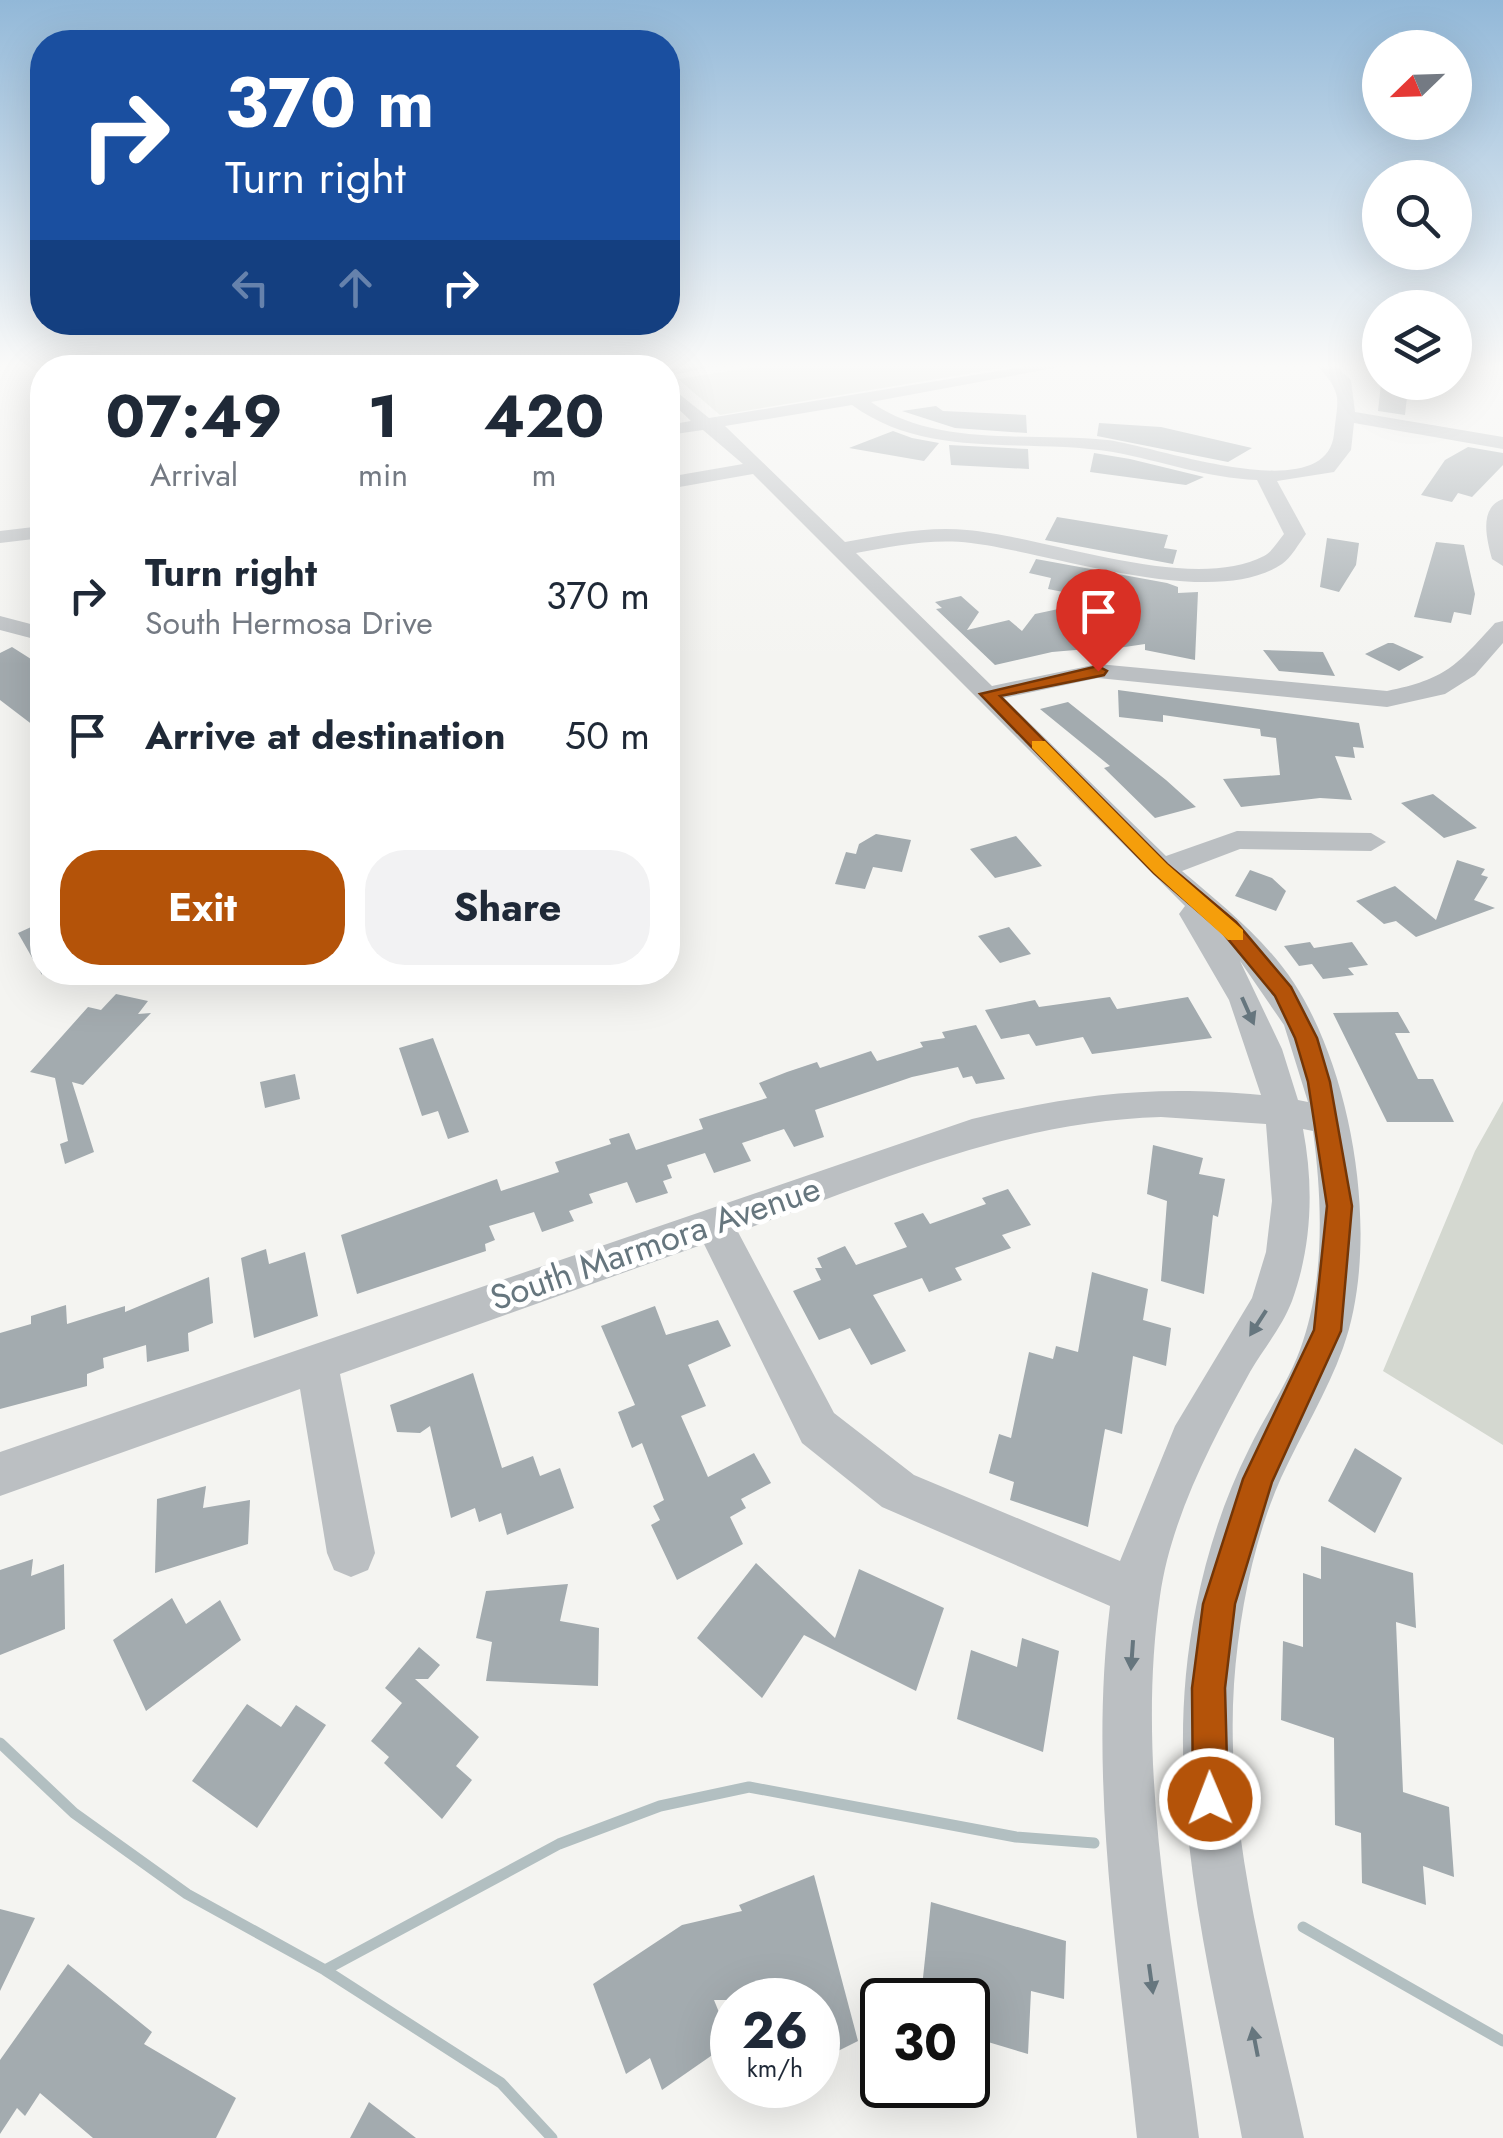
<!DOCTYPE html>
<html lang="en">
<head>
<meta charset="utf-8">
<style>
	:root { --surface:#fff; --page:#f2f2f3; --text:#1f2937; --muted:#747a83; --accent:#b45309 }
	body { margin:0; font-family:Jost,sans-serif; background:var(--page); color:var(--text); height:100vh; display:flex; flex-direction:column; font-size:38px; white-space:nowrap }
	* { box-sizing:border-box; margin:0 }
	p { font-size:32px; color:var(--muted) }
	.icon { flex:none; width:55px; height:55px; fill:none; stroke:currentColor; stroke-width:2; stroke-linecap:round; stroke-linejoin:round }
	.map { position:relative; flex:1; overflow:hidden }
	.drawer { position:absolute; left:30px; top:355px; width:650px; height:630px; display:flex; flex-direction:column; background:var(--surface); border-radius:40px; box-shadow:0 10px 40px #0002 }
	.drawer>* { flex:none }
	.guide { position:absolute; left:30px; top:30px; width:650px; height:305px; border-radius:40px; box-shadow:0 10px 40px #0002; background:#1a4fa0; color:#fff; overflow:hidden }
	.needle { width:65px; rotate:247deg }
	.controls { position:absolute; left:1362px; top:30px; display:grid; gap:20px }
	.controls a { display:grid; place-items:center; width:110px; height:110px; border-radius:50%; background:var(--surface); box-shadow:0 10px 40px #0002; font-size:50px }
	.speed { position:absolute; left:710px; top:1978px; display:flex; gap:20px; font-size:50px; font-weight:700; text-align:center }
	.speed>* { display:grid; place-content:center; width:130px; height:130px; border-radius:50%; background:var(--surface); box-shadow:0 10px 40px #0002; line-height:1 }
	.speed small { font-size:25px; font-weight:400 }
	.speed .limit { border:5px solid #111; border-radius:15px; background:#fff; color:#111 }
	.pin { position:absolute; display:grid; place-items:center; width:85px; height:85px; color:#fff; margin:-102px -42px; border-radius:50% 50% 50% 0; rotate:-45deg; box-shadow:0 0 10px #0007 }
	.pin .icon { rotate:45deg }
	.me { position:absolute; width:110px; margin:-55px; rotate:359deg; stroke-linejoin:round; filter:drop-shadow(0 0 8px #0008) }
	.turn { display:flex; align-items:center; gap:35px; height:210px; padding:0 30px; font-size:45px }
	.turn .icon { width:130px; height:130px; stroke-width:2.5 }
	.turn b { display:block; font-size:70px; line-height:85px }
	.lanes { display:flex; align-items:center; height:95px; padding:0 30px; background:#0003; justify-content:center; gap:50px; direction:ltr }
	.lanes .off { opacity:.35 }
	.eta { display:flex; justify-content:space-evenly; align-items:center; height:170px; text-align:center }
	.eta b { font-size:60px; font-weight:700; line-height:70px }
	.cta { display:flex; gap:20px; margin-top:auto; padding:20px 30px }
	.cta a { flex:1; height:115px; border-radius:40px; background:var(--accent); color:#fff; font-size:40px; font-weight:700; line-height:115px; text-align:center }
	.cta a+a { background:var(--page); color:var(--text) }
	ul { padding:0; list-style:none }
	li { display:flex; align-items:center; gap:30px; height:140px; padding:0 30px }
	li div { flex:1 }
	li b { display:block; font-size:38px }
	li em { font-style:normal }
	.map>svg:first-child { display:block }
	.built { fill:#e5e5e4 }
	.green { fill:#d4d8d0 }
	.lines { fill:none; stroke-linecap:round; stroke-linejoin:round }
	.stream { stroke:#b2bfc1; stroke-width:11 }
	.building { fill:#a3abaf }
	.minor { fill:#bbbfc2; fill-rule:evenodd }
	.oneway { fill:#66767e }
	.route { fill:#b45309; stroke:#753606; stroke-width:2.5 }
	.slow { fill:#f59e0b }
	.labels { text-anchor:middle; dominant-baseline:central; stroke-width:10; stroke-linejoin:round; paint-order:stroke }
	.street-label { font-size:35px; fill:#66767e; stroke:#fff }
</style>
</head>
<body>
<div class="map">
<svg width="1503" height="2138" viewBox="0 0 1503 2138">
	<rect width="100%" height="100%" fill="#f4f4f1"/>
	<path class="built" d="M114,366H603L605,367L115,368Z"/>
	<path class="green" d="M761,366H1015L720,415L678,379Z
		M1503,1101V1445L1383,1371L1475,1151Z"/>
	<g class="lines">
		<path class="stream" d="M0,1743L74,1813L187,1894L325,1970L559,1844L660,1806L749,1787L1016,1837L1094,1843
			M1303,1927L1503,2041
			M325,1970L501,2083L552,2138"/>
	</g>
	<path class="building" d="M1381,384L1408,387L1405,415L1378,411Z
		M936,406L943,411L1026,415L1027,433L955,428L902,411Z
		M1099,423L1161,427L1252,448L1228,462L1097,436Z
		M893,431L912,438L939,443L924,461L849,448Z
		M949,445L1028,449L1029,469L951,465Z
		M1468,447L1503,453V465L1472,497L1458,493L1452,502L1421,495L1445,460Z
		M1094,453L1130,459L1204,477L1186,485L1090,472Z
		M1057,517L1168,535L1164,548L1177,550L1173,564L1045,540Z
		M1327,538L1359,543L1356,565L1339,592L1320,587Z
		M1436,542L1464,545L1475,594L1471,615L1454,612L1451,623L1414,617Z
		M1036,559L1167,583L1178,587V593L1198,592L1195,660L1145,650V644L1118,648L1119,603L1048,589L1051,578L1029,573Z
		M961,596L979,612L967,630L1009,620L1022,631L1035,614L1063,608L1099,648L1052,652L995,665L936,609L942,608L935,602Z
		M1388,643H1393L1424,657L1399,671L1365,654Z
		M12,647L42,666V732L0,700V653Z
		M1263,650L1323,652L1335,676L1279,671Z
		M1118,690L1359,723L1364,748L1353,747L1355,758L1335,756L1352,800L1320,798L1241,807L1223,779L1280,775L1276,738L1261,736L1260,729L1163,715V722L1119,717Z
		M1068,702L1166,780L1196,807L1155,818L1104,768L1110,766L1040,709Z
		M1433,794L1477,828L1444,838L1401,803Z
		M876,834L911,840L902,872L873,867L865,889L835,884L846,852L856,854L859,844Z
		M1016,836L1042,866L995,878L970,849Z
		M1457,860L1485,869L1481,875L1488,877L1474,900L1495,908L1416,937L1396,921L1384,924L1356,901L1395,886L1436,920Z
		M1250,870L1272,878L1286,891L1276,911L1235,896Z
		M42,922V975L18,933Z
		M1009,927L1031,954L1000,963L978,936Z
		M1310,942L1314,948L1352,942L1368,965L1348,968L1354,975L1323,979L1312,964L1299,966L1284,946Z
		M116,994L148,1001L138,1014L151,1013L83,1085L72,1082L94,1152L65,1164L60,1144L68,1141L55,1078L30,1072L88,1007L101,1010Z
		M1110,997L1117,1009L1188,997L1212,1038L1092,1054L1083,1037L1036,1046L1029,1034L1001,1039L985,1010L1035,1000L1039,1007Z
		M1398,1012L1410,1033H1395L1418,1079H1433L1454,1122H1387L1333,1013Z
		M976,1025L1005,1079L976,1084L972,1076L963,1078L958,1067L912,1077L815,1110L824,1137L794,1147L784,1129L742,1143L751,1161L714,1173L705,1153L667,1165L672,1178L663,1181L668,1193L636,1203L627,1182L589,1194L593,1203L569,1211L574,1221L542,1232L534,1212L489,1226L495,1240L485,1244L486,1251L357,1294L341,1235L497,1179L501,1191L559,1172L555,1162L611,1144L609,1139L629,1133L636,1150L703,1129L699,1119L767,1098L759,1083L787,1072L817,1062L820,1068L871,1051L877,1061L923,1047L920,1042L945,1038L942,1032Z
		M433,1038L469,1132L448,1139L438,1111L422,1116L399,1048Z
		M295,1074L300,1099L265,1108L260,1082Z
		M1153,1145L1203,1158L1199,1174L1225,1179L1218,1217L1213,1215L1204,1294L1161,1281L1167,1201L1147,1194Z
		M1008,1189L1031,1225L1002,1235L1011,1248L955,1268L962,1280L929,1292L922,1278L873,1295L906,1351L871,1365L850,1328L819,1340L793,1291L821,1280L815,1268H822L817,1258L845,1246L856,1265L907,1247L894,1223L923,1213L930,1224L986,1204L982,1198Z
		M266,1249L269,1264L305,1252L318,1316L254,1338L241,1258Z
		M1092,1272L1148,1289L1143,1320L1171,1328L1166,1366L1133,1356L1122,1434L1105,1429L1088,1527L1010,1500L1014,1482L989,1473L999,1434L1011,1438L1029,1352L1053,1359L1056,1346L1078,1352Z
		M209,1277L213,1323L188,1333L189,1351L147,1362L146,1345L103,1358L104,1368L87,1374V1386L0,1409V1333L31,1324V1316L66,1305L67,1324L125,1306V1312Z
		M655,1306L666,1335L718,1320L731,1346L688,1365L706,1406L681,1416L708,1477L754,1453L771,1483L741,1499L746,1508L730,1517L743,1544L677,1580L651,1525L660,1520L653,1506L664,1500L642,1443L632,1448L618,1412L635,1405L601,1326Z
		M473,1373L502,1468L533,1456L540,1476L560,1468L574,1508L507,1535L501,1513L479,1522L475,1508L451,1518L430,1426L420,1433L397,1432L390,1405Z
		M1355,1448L1402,1478L1375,1533L1328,1501Z
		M206,1486L203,1508L250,1500L248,1544L155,1573L157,1499Z
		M1321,1546L1413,1573L1416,1628L1396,1622L1403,1792L1449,1807L1454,1877L1423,1866L1426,1905L1362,1883L1361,1833L1335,1825L1334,1738L1281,1720L1283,1641L1303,1647V1573L1321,1579Z
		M33,1559L31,1576L64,1564L65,1629L0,1655V1570Z
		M756,1563L835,1638L859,1569L944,1608L916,1691L804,1635L762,1698L697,1638Z
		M568,1584L560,1621L599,1628L598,1686L486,1681L492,1642L476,1638L486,1591Z
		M172,1598L186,1624L220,1600L241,1640L146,1711L113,1640Z
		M1022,1638L1059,1651L1043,1752L957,1719L971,1650L1017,1667Z
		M419,1647L440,1665L428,1679H415L479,1737L456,1766L472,1780L442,1819L384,1763L389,1757L371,1741L402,1703L385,1688Z
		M247,1704L281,1727L296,1705L326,1725L257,1828L192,1781Z
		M814,1875L858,2041L818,2061V2000H714L731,2042L662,2090L650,2058L626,2074L593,1984L682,1925L742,1911L739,1905Z
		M931,1902L1066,1941L1064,1999L1031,1991L1028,2054L968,2036V2000L922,1987Z
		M0,1909L35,1918L0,1991Z
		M68,1964L152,2032L144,2044L236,2098L216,2138H93L40,2093L25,2116L17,2108L0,2134V2060Z
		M369,2102L416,2138H350Z"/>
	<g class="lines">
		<path class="minor" d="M715,366L668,376V368H662Z
			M1029,366H1065L871,402C936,448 1031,432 1107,440C1154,445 1326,510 1334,434C1338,396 1343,395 1318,366H1336L1351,380L1355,412L1503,437V449L1354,423L1351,450L1334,472L1277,481L1306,534C1299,543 1291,558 1282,564C1213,611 1049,552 971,543C933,538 893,546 856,553L992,686L1098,664L1387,691C1446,679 1456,666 1495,623L1503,621V643L1475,675L1445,694L1387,707L1098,678L1004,698L1166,856L1237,831L1371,833L1386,842L1371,851L1240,849L1182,871C1222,905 1265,939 1294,983C1354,1075 1381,1243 1343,1348C1327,1393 1301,1434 1281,1478C1253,1541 1239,1615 1234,1684C1224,1838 1272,1989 1304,2138H1242C1209,1962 1159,1787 1196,1607C1207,1552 1224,1499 1249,1449C1266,1413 1291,1379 1303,1341C1325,1275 1322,1198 1313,1131L1303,1129C1314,1186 1312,1246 1292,1301C1282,1327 1264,1348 1250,1372C1212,1441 1171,1518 1160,1596C1134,1776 1177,1960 1199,2138H1137C1119,1960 1088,1785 1110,1606L882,1507L802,1443L704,1244L340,1374L375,1553L368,1570L351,1577L334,1570L327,1553L300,1389L0,1496V1452L972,1119C1077,1094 1153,1085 1261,1095L1229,1000L1179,914L1185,906L753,474L668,489V477L743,464L703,430L668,435V425L691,421L668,399V385L709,418ZM852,405C929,461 1025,437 1113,452C1162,461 1207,478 1257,480L1284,534C1278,541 1272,552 1264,556C1190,594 1048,537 967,530C926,526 885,535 845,542L725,426ZM1240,961L1284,1025L1308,1102L1298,1100L1282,1049ZM1161,1117L1266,1124L1272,1201L1266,1252L1252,1298L1175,1426L1120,1561L914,1475L834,1413L738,1232C876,1182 1012,1121 1161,1117Z
			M1503,499V566L1492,559C1487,540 1478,508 1503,499Z
			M42,526V538L0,543V531Z
			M0,616L42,627V641L0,630Z"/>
	</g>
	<defs><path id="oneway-solid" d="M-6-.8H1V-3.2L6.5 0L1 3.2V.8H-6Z" transform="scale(2.5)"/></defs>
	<g class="oneway">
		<use href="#oneway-solid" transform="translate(1248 1011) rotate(66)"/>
		<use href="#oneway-solid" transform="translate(1258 1323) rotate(123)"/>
		<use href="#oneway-solid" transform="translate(1132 1655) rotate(94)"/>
		<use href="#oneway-solid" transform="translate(1151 1979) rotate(82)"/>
		<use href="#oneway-solid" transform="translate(1255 2042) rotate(-101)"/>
	</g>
	<linearGradient id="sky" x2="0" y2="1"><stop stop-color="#92b8d8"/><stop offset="0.55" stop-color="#fafaf9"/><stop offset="1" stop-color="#fafaf9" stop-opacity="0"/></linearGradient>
	<rect width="1503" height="665" fill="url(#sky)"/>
	<path class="route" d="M1098,666L1107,671L1104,675L1000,696L1167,864L1236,922L1291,987L1317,1038L1330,1082L1352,1206L1341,1331L1272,1482L1235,1604L1225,1688L1228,1799L1223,1812L1210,1817L1198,1812L1193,1799L1192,1688L1203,1604L1243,1479L1314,1330L1327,1206L1308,1082L1295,1038L1275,996L1222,932L1154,873L980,694Z"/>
	<path class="slow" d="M1032,741H1045L1167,864L1243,930V940H1228L1154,873L1032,748Z"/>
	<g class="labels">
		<g class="street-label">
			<text transform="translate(655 1243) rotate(-19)">South Marmora Avenue</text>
		</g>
	</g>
</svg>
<div class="controls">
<a><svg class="needle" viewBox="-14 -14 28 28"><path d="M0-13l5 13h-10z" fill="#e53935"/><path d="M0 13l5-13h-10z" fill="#747a83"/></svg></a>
<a><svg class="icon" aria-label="search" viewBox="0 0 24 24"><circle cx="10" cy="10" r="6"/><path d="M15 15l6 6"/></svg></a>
<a><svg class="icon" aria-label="layers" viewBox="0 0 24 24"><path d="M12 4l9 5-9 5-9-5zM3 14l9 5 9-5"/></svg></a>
</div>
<div class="speed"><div>26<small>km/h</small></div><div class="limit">30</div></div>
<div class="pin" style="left:1098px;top:671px;background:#d93025"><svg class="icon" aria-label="arrive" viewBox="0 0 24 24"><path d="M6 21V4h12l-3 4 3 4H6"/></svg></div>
<svg class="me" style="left:1210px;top:1799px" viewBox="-20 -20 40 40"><circle r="17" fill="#b45309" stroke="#fff" stroke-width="3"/><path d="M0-11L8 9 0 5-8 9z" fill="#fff"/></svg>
<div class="guide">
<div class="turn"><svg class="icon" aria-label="right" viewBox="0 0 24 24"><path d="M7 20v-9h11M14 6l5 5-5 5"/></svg><div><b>370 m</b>Turn right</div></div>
<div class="lanes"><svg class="icon off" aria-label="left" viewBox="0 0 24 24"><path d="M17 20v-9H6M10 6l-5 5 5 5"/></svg><svg class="icon off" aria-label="ahead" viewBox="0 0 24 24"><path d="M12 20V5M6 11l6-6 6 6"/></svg><svg class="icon" aria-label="right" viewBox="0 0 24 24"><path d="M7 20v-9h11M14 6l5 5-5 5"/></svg></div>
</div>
<section class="drawer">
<div class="eta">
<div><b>07:49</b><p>Arrival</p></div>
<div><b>1</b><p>min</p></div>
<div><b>420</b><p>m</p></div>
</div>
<ul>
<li><svg class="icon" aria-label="right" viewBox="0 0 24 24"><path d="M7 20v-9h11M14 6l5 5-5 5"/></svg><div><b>Turn right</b><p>South Hermosa Drive</p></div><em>370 m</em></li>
<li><svg class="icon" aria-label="arrive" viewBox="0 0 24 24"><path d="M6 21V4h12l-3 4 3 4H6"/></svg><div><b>Arrive at destination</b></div><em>50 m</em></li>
</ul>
<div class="cta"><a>Exit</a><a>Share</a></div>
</section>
</div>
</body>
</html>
